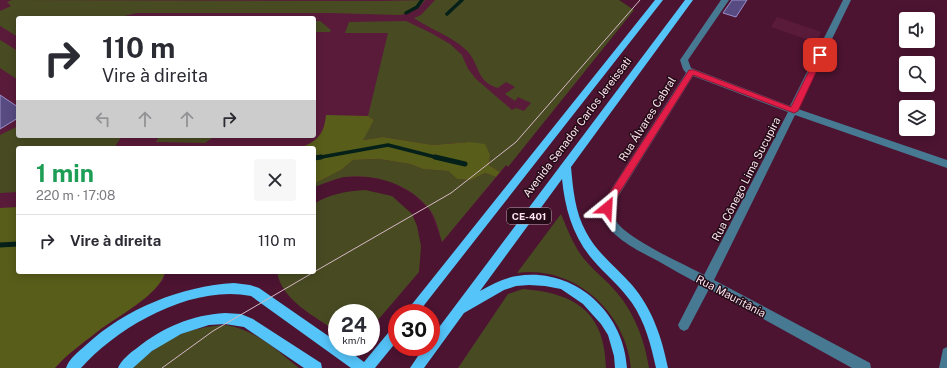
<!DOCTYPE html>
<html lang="pt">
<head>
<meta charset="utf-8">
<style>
	:root { --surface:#fff; --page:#f7f7f7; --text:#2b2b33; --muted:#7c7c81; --line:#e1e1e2 }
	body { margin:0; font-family:"Public Sans",sans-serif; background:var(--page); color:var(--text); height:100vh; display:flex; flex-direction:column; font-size:15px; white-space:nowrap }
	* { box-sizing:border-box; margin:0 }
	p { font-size:13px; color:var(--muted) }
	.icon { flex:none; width:22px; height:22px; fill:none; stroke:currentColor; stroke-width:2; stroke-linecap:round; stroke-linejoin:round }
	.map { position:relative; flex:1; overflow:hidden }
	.sheet { position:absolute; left:16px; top:146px; width:300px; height:128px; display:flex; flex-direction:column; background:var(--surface); border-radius:4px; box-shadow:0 2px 10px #0003 }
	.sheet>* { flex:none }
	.guide { position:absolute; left:16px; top:16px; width:300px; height:122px; border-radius:4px; box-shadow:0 2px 10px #0003; background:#fff; color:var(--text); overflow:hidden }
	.buttons { position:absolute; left:899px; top:12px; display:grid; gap:8px }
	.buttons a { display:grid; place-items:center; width:36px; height:36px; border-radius:4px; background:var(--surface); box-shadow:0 2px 10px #0003; font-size:20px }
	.speed { position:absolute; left:328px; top:304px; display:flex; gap:8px; font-size:20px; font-weight:700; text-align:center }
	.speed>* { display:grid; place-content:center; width:52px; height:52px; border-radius:50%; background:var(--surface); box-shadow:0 2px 10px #0003; line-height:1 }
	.speed small { font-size:10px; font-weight:400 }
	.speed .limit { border:6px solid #d22; background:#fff; color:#111 }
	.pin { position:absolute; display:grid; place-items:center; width:34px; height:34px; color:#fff; margin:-17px; border-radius:8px; box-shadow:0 2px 6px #0006 }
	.me { position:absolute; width:44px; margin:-22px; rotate:27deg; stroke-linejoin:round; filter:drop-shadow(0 0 3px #0008) }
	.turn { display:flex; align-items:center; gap:14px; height:84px; padding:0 20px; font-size:18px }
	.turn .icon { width:52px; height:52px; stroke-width:2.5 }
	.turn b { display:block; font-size:28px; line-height:34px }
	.lanes { display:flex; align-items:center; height:38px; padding:0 20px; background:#0003; justify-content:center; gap:20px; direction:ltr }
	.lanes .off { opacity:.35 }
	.round { display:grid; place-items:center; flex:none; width:42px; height:42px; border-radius:4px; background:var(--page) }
	.headline { display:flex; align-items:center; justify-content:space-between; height:68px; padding:0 20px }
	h1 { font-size:24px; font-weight:700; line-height:30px; color:#1e9e55 }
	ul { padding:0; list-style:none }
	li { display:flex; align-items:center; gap:12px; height:52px; padding:0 20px; border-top:1px solid var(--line) }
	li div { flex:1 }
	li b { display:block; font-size:15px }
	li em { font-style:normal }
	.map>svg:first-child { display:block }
	.built { fill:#5a1b3b; fill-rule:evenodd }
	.green { fill:#484b22 }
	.forest { fill:#595d1a }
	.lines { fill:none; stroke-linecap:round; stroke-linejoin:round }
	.stream-far1 { stroke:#052019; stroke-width:3.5 }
	.stream { stroke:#052019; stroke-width:5 }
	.building { fill:#574b82; stroke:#9c90cd }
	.minor { fill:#477992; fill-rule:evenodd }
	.major { fill:#55c4f9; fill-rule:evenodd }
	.tram { stroke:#d6b8c5; stroke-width:1 }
	.route { fill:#e11d48; stroke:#92132f }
	.labels { text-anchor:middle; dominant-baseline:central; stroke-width:3; stroke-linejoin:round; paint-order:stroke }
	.shield { fill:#240b17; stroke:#bba4ae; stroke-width:1 }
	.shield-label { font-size:10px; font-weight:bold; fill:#fce5ee }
	.street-label { font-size:11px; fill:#fce5ee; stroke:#240b17 }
</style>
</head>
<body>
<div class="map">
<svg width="947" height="368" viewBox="0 0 947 368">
	<rect width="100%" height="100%" fill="#4c1431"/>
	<path class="built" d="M0,0H485L569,71L577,68L584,73L442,242L430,210L413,194L392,182L368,177H343L314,187V148H18V272H165L164,280L145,298L97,332L62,360L55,368H0ZM18,18H314V136H18Z
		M777,17L821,32L817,43L771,27Z"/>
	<path class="green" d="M12,0L381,1L425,0C419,9 409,14 399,15L330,13H137L116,18H18V37L0,26V11L11,6L7,2Z
		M435,0H619L634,10L508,167L506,165L500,172L489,165L490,155L469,142L433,145L383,137L362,140L374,120L368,116L388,33H345L349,22L406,21L431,33L450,44L462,55L468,69L476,79L512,110L516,108L524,111L531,103L518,97L515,101L505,94L515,87L506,82L498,88C477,82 480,67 469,53C455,37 431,30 414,18L421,15Z
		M314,21H320L331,30L330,32H314Z
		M0,40L18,51V80L0,68Z
		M18,126V136H122L114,148H18V192L0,193V135Z
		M159,136H215L205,143L156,142Z
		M379,159L410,164L423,169L448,171L457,179L471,180L485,173L496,177L442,242C439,231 436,218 430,210C411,184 374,173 344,177C334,179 323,184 314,187V184L341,170L353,160Z
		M365,190L392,196L412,214L417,226L421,246L419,272L371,328V313H337V332C315,316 282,301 277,272H314V204C329,194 347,191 365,190Z
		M561,214C567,228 572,242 581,255C589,266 599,274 609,284C632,307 644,336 649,368H631C626,312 574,265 517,273Z
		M523,289C575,293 605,312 606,368H458L508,294Z
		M227,325C257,331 276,350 299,368H133C162,340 186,327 227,325Z"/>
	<path class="forest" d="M326,115L368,116L374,120L363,140L383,137L433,145L469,142L485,144L490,155L489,165L500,172L496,177L485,173L471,180L457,179L448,171L423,169L410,164L379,159L353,160L341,170L314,184V148H300C318,141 324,134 326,115Z
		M18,207V272H165C160,295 116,317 97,332C83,343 67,354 55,368H0V208Z"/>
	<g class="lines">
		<path class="stream-far1" d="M406,13L417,7L422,0
			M447,14L462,0
			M316,158L388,145L439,158"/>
		<path class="stream" d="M435,157L465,164
			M314,158L321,157
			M0,245L18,244"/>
	</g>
	<path class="building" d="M732,0H747L736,17L723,13Z
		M0,95L18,107V118L0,129Z"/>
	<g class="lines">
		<path class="minor" d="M721,0H729L688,60L691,68L790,106L843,0H851L798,109L947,160V168L795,115L714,280L870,363L871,368H852L709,289L688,329L684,331L680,329L678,325L680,321L699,284C686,277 672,269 658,261C639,251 590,229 605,199L686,73L683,69L680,60ZM693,76L788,112L704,275C684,264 627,239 616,221C612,215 613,209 614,203Z
			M947,347V368H939L943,349Z"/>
		<path class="major" d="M655,0H663L418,313H405Z
			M685,0H693L571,167C573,189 575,212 586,232C597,253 616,267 632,285C652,308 662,338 668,368H656C651,345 645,322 632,303C621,287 605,274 593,260C573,237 565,209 562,179L480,291C492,284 504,278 517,276C574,267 624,312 627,368H615L614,356L608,335L601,324L583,304L561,289L545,286L529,285L516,286L504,290L464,313L424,368H410L424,347H431V338Z
			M234,283L250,285L259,288L337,342V347H344L364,362L393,327L397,325V341L375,368H351L251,296C193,284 118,326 81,368H66C69,359 78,352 86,345C125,309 181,286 234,283Z
			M225,313L241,314L253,319L321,363L322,368H304L244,327L225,324L209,325L181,334L152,351L133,368H118C121,360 130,353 137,348C163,327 192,315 225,313Z"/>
		<path class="tram" d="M314,272L451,193L516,142L640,0
			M162,368L213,331L314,272"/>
	</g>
	<path class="route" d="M820,53L824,55L798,111L794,113L693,75L613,203L611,211H604L603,208L605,200L689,70H694L791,107L817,55Z"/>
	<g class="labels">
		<rect class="shield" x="507" y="208" width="44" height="16" rx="3"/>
		<g class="shield-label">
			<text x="529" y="216">CE-401</text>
		</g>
		<g class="street-label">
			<text transform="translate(647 119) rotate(-58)">Rua Álvares Cabral</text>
			<text transform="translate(577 127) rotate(-53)">Avenida Senador Carlos Jereissati</text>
			<text transform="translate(746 179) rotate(-63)">Rua Cônego Lima Sucupira</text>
			<text transform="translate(731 296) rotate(28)">Rua Mauritânia</text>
		</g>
	</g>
</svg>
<div class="buttons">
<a><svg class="icon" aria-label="sound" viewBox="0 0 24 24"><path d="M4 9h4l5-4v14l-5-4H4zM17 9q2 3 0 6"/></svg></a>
<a><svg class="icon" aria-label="search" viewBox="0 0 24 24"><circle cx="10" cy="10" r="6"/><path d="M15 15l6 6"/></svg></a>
<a><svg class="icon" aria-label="layers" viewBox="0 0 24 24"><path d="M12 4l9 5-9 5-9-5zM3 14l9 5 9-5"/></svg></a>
</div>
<div class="speed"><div>24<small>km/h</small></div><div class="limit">30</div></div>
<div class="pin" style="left:820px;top:55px;background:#d93025"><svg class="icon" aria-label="arrive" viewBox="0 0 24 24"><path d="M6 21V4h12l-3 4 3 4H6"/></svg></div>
<svg class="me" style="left:607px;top:208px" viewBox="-20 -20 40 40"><path d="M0-17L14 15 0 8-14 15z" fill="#e11d48" stroke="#fff" stroke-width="4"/></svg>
<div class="guide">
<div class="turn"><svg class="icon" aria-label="right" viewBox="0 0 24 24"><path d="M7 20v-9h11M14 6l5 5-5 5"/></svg><div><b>110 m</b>Vire à direita</div></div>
<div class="lanes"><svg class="icon off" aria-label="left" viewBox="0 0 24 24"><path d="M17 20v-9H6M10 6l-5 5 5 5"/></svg><svg class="icon off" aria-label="ahead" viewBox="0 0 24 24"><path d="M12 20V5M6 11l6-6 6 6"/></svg><svg class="icon off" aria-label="ahead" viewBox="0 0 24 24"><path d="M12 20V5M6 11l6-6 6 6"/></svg><svg class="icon" aria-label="right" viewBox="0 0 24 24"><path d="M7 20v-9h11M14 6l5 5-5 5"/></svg></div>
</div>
<section class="sheet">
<div class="headline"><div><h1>1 min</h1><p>220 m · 17:08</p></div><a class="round"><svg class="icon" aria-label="close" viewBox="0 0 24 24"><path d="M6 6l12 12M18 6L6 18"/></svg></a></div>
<ul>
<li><svg class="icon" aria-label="right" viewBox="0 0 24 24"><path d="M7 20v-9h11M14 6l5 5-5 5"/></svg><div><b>Vire à direita</b></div><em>110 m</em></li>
</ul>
</section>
</div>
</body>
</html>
